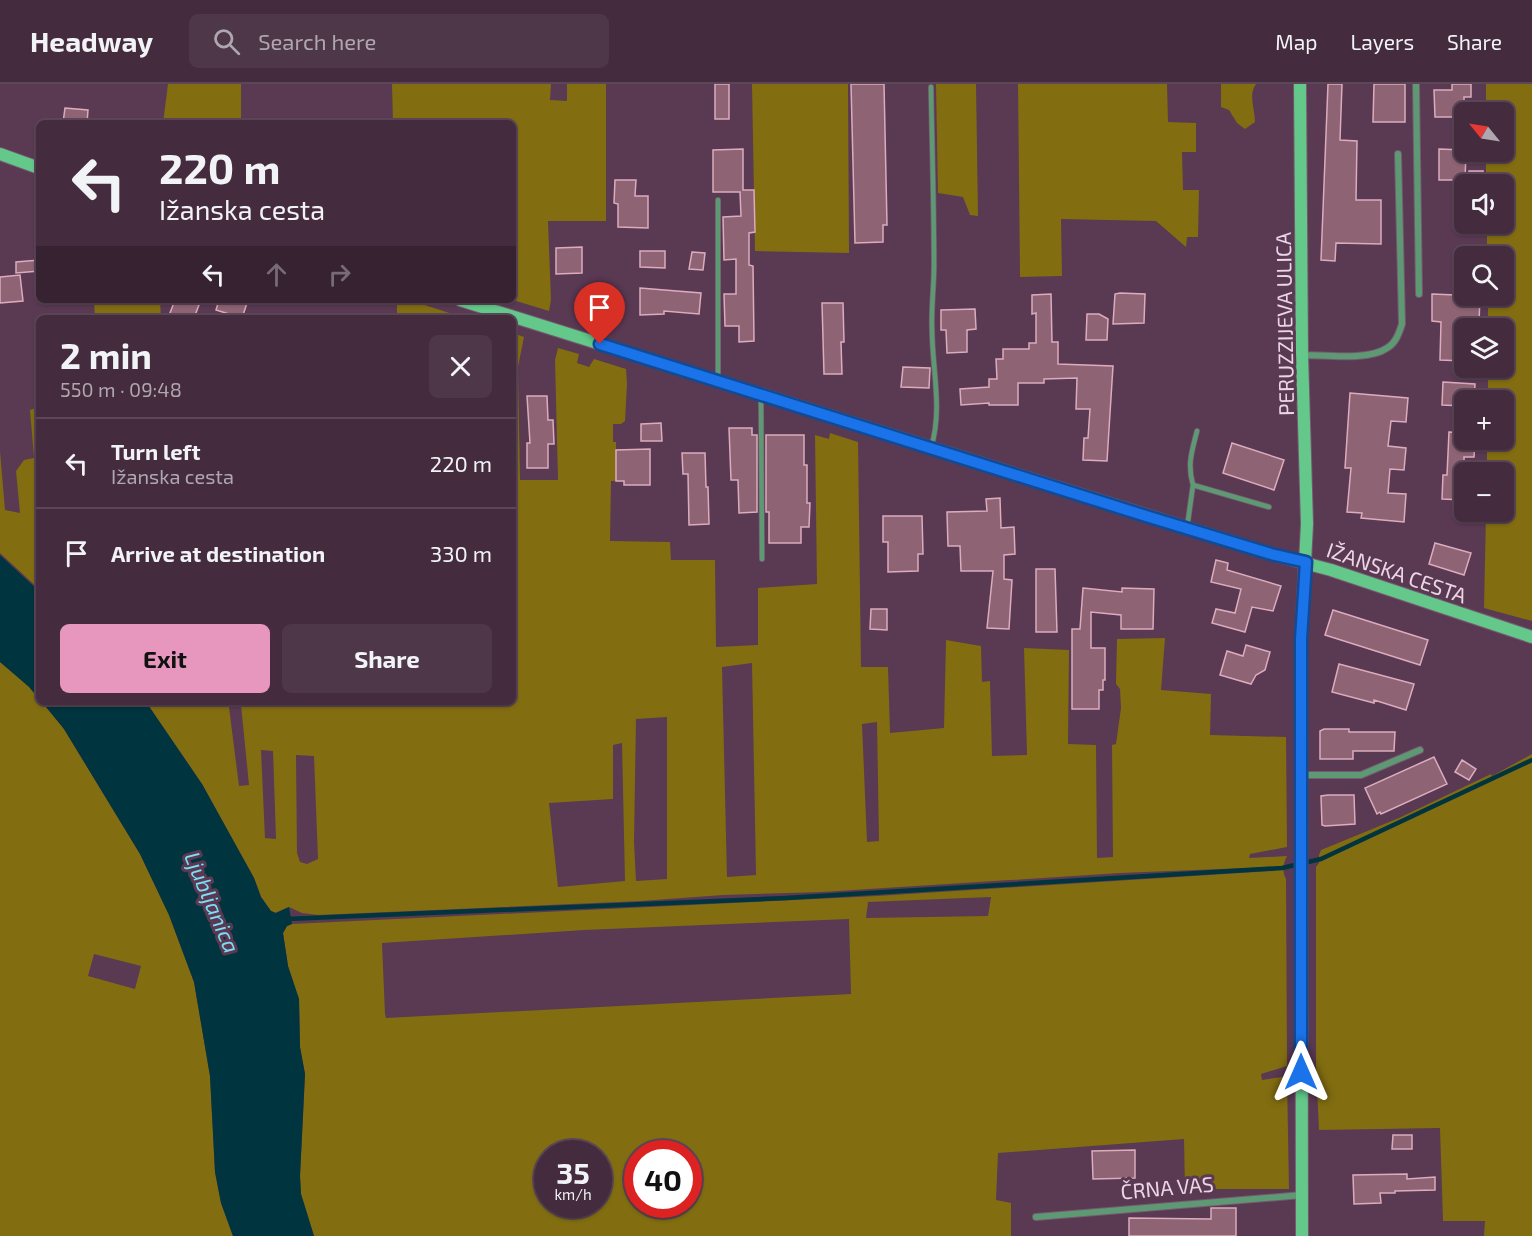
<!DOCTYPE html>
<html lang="en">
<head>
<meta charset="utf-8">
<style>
	:root { --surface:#442b3e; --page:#4e3749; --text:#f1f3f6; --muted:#afa7b0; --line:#5c4758; --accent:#e797bd }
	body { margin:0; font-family:"Exo 2",sans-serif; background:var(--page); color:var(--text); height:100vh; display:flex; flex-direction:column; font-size:22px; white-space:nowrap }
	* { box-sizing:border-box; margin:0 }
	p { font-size:20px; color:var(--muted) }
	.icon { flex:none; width:33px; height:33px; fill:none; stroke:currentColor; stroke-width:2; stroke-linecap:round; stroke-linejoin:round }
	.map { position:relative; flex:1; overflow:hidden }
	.details { position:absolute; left:36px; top:231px; width:480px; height:390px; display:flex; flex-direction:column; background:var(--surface); border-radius:9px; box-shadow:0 2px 4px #0004,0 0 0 2px var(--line) }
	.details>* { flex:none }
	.hud { position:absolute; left:36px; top:36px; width:480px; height:183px; border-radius:9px; box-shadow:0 2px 4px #0004,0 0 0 2px var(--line); background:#442b3e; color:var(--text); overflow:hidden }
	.needle { width:39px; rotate:300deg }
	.fabs { position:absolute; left:1454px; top:18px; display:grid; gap:12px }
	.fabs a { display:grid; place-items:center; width:60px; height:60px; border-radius:9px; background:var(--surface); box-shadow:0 2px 4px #0004,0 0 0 2px var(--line); font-size:30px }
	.speed { position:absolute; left:534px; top:1056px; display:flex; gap:12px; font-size:30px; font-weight:700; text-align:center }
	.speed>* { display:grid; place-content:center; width:78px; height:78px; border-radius:50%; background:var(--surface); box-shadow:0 2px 4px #0004,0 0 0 2px var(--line); line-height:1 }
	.speed small { font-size:15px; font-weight:400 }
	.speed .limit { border:9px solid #d22; background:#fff; color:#111 }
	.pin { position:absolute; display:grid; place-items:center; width:51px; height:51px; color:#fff; margin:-62px -26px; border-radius:50% 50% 50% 0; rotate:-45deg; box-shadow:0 0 6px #0007 }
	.pin .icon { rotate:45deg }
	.me { position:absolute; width:66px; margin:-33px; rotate:0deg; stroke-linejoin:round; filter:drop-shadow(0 0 4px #0008) }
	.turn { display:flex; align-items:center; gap:21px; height:126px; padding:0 24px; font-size:27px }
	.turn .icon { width:78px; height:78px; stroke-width:2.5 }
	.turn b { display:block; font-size:42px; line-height:51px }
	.lanes { display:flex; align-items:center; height:57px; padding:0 24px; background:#0003; justify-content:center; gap:30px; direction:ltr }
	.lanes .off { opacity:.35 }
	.round { display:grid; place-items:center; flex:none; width:63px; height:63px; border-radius:9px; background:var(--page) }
	.head { display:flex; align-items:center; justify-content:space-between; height:102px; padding:0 24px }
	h1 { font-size:36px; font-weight:700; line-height:45px }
	.action { display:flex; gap:12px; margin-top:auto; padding:12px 24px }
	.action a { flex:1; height:69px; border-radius:9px; background:var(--accent); color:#111; font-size:24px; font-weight:700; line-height:69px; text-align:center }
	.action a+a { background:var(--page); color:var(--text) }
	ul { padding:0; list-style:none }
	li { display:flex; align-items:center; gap:18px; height:90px; padding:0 24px; border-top:2px solid var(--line) }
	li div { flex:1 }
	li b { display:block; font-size:22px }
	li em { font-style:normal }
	header { display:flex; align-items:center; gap:36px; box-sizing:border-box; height:84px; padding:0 30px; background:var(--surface); border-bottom:2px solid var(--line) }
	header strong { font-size:28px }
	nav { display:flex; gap:33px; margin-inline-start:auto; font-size:21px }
	.search { width:420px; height:54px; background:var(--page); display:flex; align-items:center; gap:15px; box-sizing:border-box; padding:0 21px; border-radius:9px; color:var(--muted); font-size:22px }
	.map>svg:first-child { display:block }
	.green { fill:#826d11; fill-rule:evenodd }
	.water { fill:#00343e }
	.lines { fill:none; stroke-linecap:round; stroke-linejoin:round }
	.stream { stroke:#00343e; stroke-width:4.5 }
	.building { fill:#8e6373; stroke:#dcacbd; stroke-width:1.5 }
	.lane-casing { stroke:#775870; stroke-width:6 }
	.street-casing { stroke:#775870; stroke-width:8 }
	.secondary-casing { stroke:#775870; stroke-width:14 }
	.lane { stroke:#5d9972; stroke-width:4.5 }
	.street { stroke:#5d9972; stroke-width:6 }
	.secondary { stroke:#63c88a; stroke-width:12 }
	.route-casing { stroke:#114b97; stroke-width:15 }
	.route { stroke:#1a73e8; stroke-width:10 }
	.labels { text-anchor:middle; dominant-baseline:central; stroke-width:6; stroke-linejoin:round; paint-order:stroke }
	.street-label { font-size:21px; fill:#ebd6e6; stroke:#5a3953 }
	.water-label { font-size:22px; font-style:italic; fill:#7cdef5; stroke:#5a3953 }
</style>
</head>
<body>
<header>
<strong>Headway</strong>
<div class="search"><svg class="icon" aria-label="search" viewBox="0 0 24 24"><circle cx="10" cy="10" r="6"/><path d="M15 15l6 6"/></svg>Search here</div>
<nav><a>Map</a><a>Layers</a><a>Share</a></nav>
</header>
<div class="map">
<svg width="1532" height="1152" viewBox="0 0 1532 1152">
	<rect width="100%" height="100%" fill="#5a3953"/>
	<path class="green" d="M168,0H241V39H163Z
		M392,0H551L550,16L567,17V0H606V137H548L551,216L549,227L513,216V39H393Z
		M752,0H848L849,169L755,167Z
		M936,0H976L978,132L970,131L963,113L938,109Z
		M1018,0H1167L1168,38L1196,39V68H1182L1183,106H1199L1198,153H1187L1186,163L1156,137L1061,135L1062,192L1020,193Z
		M1221,0H1256C1248,11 1255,25 1255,38L1245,45L1237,39L1229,26L1221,23Z
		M1486,0H1532V537L1484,524L1486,428H1503V388H1487V356H1503V316H1488V284H1503V244H1488V212H1503V172H1487V140H1503V100H1486V68H1503V28H1486Z
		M94,216H160L161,234H95Z
		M397,216H409L465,234H397Z
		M513,249L524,253L518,283L520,396H558L555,276L558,264L579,270L577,279L589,283L594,275L626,285L627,300L625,337L621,340H613V358H616V397H611L610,457L670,458L671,476H715L716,563L758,561V504L817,500L815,351L829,355L830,349L858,358L861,583H888L890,649L944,644L946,556L981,562L982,598L990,597L992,672L1027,671L1024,564L1069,566L1068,660L1096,661L1097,774L1113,773L1112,661L1116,660L1121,624L1120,605L1116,600L1117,555L1165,554L1161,606L1211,610L1210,651L1286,653L1287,763L1250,770L1249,774L1287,772C1283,780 1282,787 1286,795L1287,982L1261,990L1262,996L1282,993L1287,994L1289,1105H1185L1184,1055L998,1069L996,1116L1011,1119V1152H314L301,1110L300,1092L305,990L300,963L299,915L288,882L283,849L287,842L292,840L877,812L1273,787L1271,783L1120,789L822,808L723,811L641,817L318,831L302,829L289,823L275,829L271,827L261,813L254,794L202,700L146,618H513ZM752,579L756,791L727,793L722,583ZM241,621L249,701L239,702L229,623ZM667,633V795L636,797L634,758L636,635ZM877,638L879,757L867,758L862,640ZM622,659L625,797L558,803L549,719L613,715V661ZM261,666L273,667L276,755L265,754ZM296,671L314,672L318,775L307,780L300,778L297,769ZM991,813L988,832L866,834L868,818ZM849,835L851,910L386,934L385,930L382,859L584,846ZM548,1070H598V1120H548ZM638,1070H688V1120H638Z
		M39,323V505L0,469V367L5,426L20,429L16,387L24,376L34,374L30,326Z
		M0,578C12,588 35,602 39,618H42L64,645L140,770L169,831L194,898L210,992L215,1088L221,1119L233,1152H0ZM94,870L141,882L135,905L88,892Z
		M1532,670V1152H1484L1485,1137H1443L1440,1044L1319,1046L1316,982V783L1319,779V771L1321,766L1399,734L1491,690L1492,692Z"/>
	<path class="water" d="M0,471L39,507V615L29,603L0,578Z
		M42,618H146L202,700L254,794L261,813L271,827L276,829L289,823L292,840L287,842L283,849L288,882L299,915L300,963L305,990L300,1092L301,1110L314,1152H233L221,1119L215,1088L210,992L194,898L169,831L140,770L64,645Z"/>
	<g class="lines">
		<path class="stream" d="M287,835L786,814L1282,784L1321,775L1532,676"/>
	</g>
	<path class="building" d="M715,0H729V35H715Z
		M851,0H884L887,141H883V158L855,159Z
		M1328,0H1342L1340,56L1357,57L1356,116H1381V160L1336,159L1335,177L1321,176Z
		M1374,0H1405V38H1373Z
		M1452,0H1471V13H1464V33H1435L1434,6H1452Z
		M65,24L88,26L87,39H63Z
		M743,65V106H754L755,148L749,149V181L753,182L754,257L739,258V242H725L724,210H736V175L724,176L723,133L741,132L740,108H713V66Z
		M1439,65L1464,66L1466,68L1465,96H1439Z
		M1469,87H1483V100H1469Z
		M615,96H636L635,112H648V144L618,143V120L614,119Z
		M582,163V189L556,190V164Z
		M640,167H665V184L640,183Z
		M692,168L705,169L703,186L689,185Z
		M39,176V187L16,189V178Z
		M20,191L23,217L0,219V193Z
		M640,204L701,209L699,230L664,227V230L640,231Z
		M1120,209L1145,210L1144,239L1113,240L1115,210Z
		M1051,210L1052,258H1058V280L1113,282L1107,377L1083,376L1084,354H1088L1090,325H1076L1077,294L1044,295V299H1018V321H989V319L961,321L960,305L989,303V295H997L996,275H1003V265H1029V259H1036V229L1032,230V211Z
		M1432,210L1480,212L1479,239L1464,238V277L1440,276L1441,238L1432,237Z
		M175,216H188L199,221L194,234H168Z
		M219,216H248L242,234L216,226Z
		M822,219H843L844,258H841L842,290H824Z
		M975,225L976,245L967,246V268L947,269L946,246H941V226Z
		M1087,230H1099L1108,235L1107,256H1086Z
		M903,283L930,284L929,304L901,303Z
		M1443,298L1475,300L1474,316H1464V322L1442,321Z
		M1350,309L1408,314L1406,338L1391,337L1388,362L1406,364L1404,386L1390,385L1388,409L1406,410L1404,438L1361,434L1362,429L1347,428L1351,384H1345Z
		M527,312H547L548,336H553L554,360H548V384H527V359H530Z
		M661,339L662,357H641V340Z
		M729,344H752V351H757V428L739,429L738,396H731Z
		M1449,348L1464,349V356H1475L1474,373H1464V416L1442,415L1443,391H1447Z
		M766,351H804V381H807V419H810L809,443H801V459H769V428H766Z
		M1232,359L1284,376L1274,406L1223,389Z
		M650,365V401H624V397H616V366Z
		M682,369H705L706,403H708L709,440L689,441L688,390H683Z
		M1000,414L1001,444L1014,443L1015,470L1004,471V495L1012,496L1009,545L987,544L993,487H961L960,462H948L947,428L987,427L986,415Z
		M883,432H922L923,470H918V487L888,488V458H883Z
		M1435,459L1471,469L1464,491L1429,480Z
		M1216,476L1228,479L1227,486L1281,502L1273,527L1252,523L1245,548L1212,539L1216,525L1235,529L1241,505L1211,498Z
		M1036,485H1055L1057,548H1036Z
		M1083,504L1122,508V504L1154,505L1153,545H1121V531L1091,528V564H1105V596H1103V606H1099V625H1072V545H1080Z
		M871,525H887V546L870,545Z
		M1333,526L1428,556L1420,581L1325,551Z
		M1246,561L1270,568L1265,586L1256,591L1251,600L1220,591L1227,567L1243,572Z
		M1339,580L1414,600L1406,626L1374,616V619L1332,608Z
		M1324,645H1349V648H1395L1394,667H1353V675H1320V647Z
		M1434,673L1447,700L1381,730L1380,728L1377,730L1365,704Z
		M1462,676L1476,685L1469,696L1455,688Z
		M1328,711H1354L1355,740L1325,742L1322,741L1321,712Z
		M1393,1051H1412V1065H1392Z
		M1135,1066V1094L1093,1095L1092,1067Z
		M1407,1090V1095L1435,1093V1106L1395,1107V1109H1380L1381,1119L1354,1120L1353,1091Z
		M1211,1124H1236V1152H1129V1134L1211,1135Z"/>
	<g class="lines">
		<g class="lane-casing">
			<path id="lane" d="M718,116V294
				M761,313L762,475
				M931,364C943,324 932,285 932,245C931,224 934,203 934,181C934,122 932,62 931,3
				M1193,401C1187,380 1192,367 1197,347
				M1187,444L1193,401L1269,423"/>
		</g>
		<g class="street-casing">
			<path id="street" d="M1416,0L1419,210
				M1302,271C1325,271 1369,277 1387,264C1396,259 1399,249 1402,240L1398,70
				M1301,691H1361L1420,666
				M1036,1133L1302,1111"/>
		</g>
		<g class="secondary-casing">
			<path id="secondary" d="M1300,0L1302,271L1307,440L1301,555L1302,1152
				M0,70L39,84
				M460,216L1146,431L1271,470L1331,486L1532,553"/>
		</g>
		<use href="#lane" class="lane"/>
		<use href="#street" class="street"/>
		<use href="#secondary" class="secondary"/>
	</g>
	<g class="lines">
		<g class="route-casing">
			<path id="route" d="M600,260L1146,432L1271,470L1306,478L1301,555V988"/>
		</g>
		<use href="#route" class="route"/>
	</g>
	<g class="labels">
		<g class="street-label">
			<text transform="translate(1284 240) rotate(-91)">PERUZZIJEVA ULICA</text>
			<text transform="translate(1397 488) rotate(19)">IŽANSKA CESTA</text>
			<text transform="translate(1167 1103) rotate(-5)">ČRNA VAS</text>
		</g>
		<g class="water-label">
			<text transform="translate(213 818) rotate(67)">Ljubljanica</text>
		</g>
	</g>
</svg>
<div class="fabs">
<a><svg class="needle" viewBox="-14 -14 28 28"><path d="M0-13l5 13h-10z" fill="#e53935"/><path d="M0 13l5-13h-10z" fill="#afa7b0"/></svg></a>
<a><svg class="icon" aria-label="sound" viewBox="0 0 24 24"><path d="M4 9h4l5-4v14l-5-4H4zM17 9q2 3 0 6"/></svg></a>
<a><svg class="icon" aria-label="search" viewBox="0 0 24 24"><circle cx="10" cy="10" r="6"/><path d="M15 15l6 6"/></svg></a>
<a><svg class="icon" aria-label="layers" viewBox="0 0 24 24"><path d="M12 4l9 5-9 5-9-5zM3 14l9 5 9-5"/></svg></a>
<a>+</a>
<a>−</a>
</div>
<div class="speed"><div>35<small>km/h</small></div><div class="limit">40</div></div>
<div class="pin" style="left:600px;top:260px;background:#d93025"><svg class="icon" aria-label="arrive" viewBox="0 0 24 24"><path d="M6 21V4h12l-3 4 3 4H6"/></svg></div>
<svg class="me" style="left:1301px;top:988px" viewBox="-20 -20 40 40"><path d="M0-17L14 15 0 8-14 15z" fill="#1a73e8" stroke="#fff" stroke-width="4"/></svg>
<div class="hud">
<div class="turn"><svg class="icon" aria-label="left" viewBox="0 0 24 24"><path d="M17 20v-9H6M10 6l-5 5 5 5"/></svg><div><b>220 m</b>Ižanska cesta</div></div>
<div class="lanes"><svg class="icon" aria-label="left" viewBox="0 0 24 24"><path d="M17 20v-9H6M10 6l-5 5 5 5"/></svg><svg class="icon off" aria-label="ahead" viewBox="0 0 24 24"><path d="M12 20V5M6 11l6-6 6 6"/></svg><svg class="icon off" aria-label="right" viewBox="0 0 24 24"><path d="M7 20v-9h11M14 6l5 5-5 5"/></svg></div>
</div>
<section class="details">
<div class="head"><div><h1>2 min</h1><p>550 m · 09:48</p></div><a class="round"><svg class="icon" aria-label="close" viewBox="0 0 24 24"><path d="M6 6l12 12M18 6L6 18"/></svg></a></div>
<ul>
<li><svg class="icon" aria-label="left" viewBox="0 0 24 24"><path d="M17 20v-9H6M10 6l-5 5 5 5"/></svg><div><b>Turn left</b><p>Ižanska cesta</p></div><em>220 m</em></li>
<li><svg class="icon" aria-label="arrive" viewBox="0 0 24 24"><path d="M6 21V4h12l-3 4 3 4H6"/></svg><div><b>Arrive at destination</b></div><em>330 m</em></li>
</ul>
<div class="action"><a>Exit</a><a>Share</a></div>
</section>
</div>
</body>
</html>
